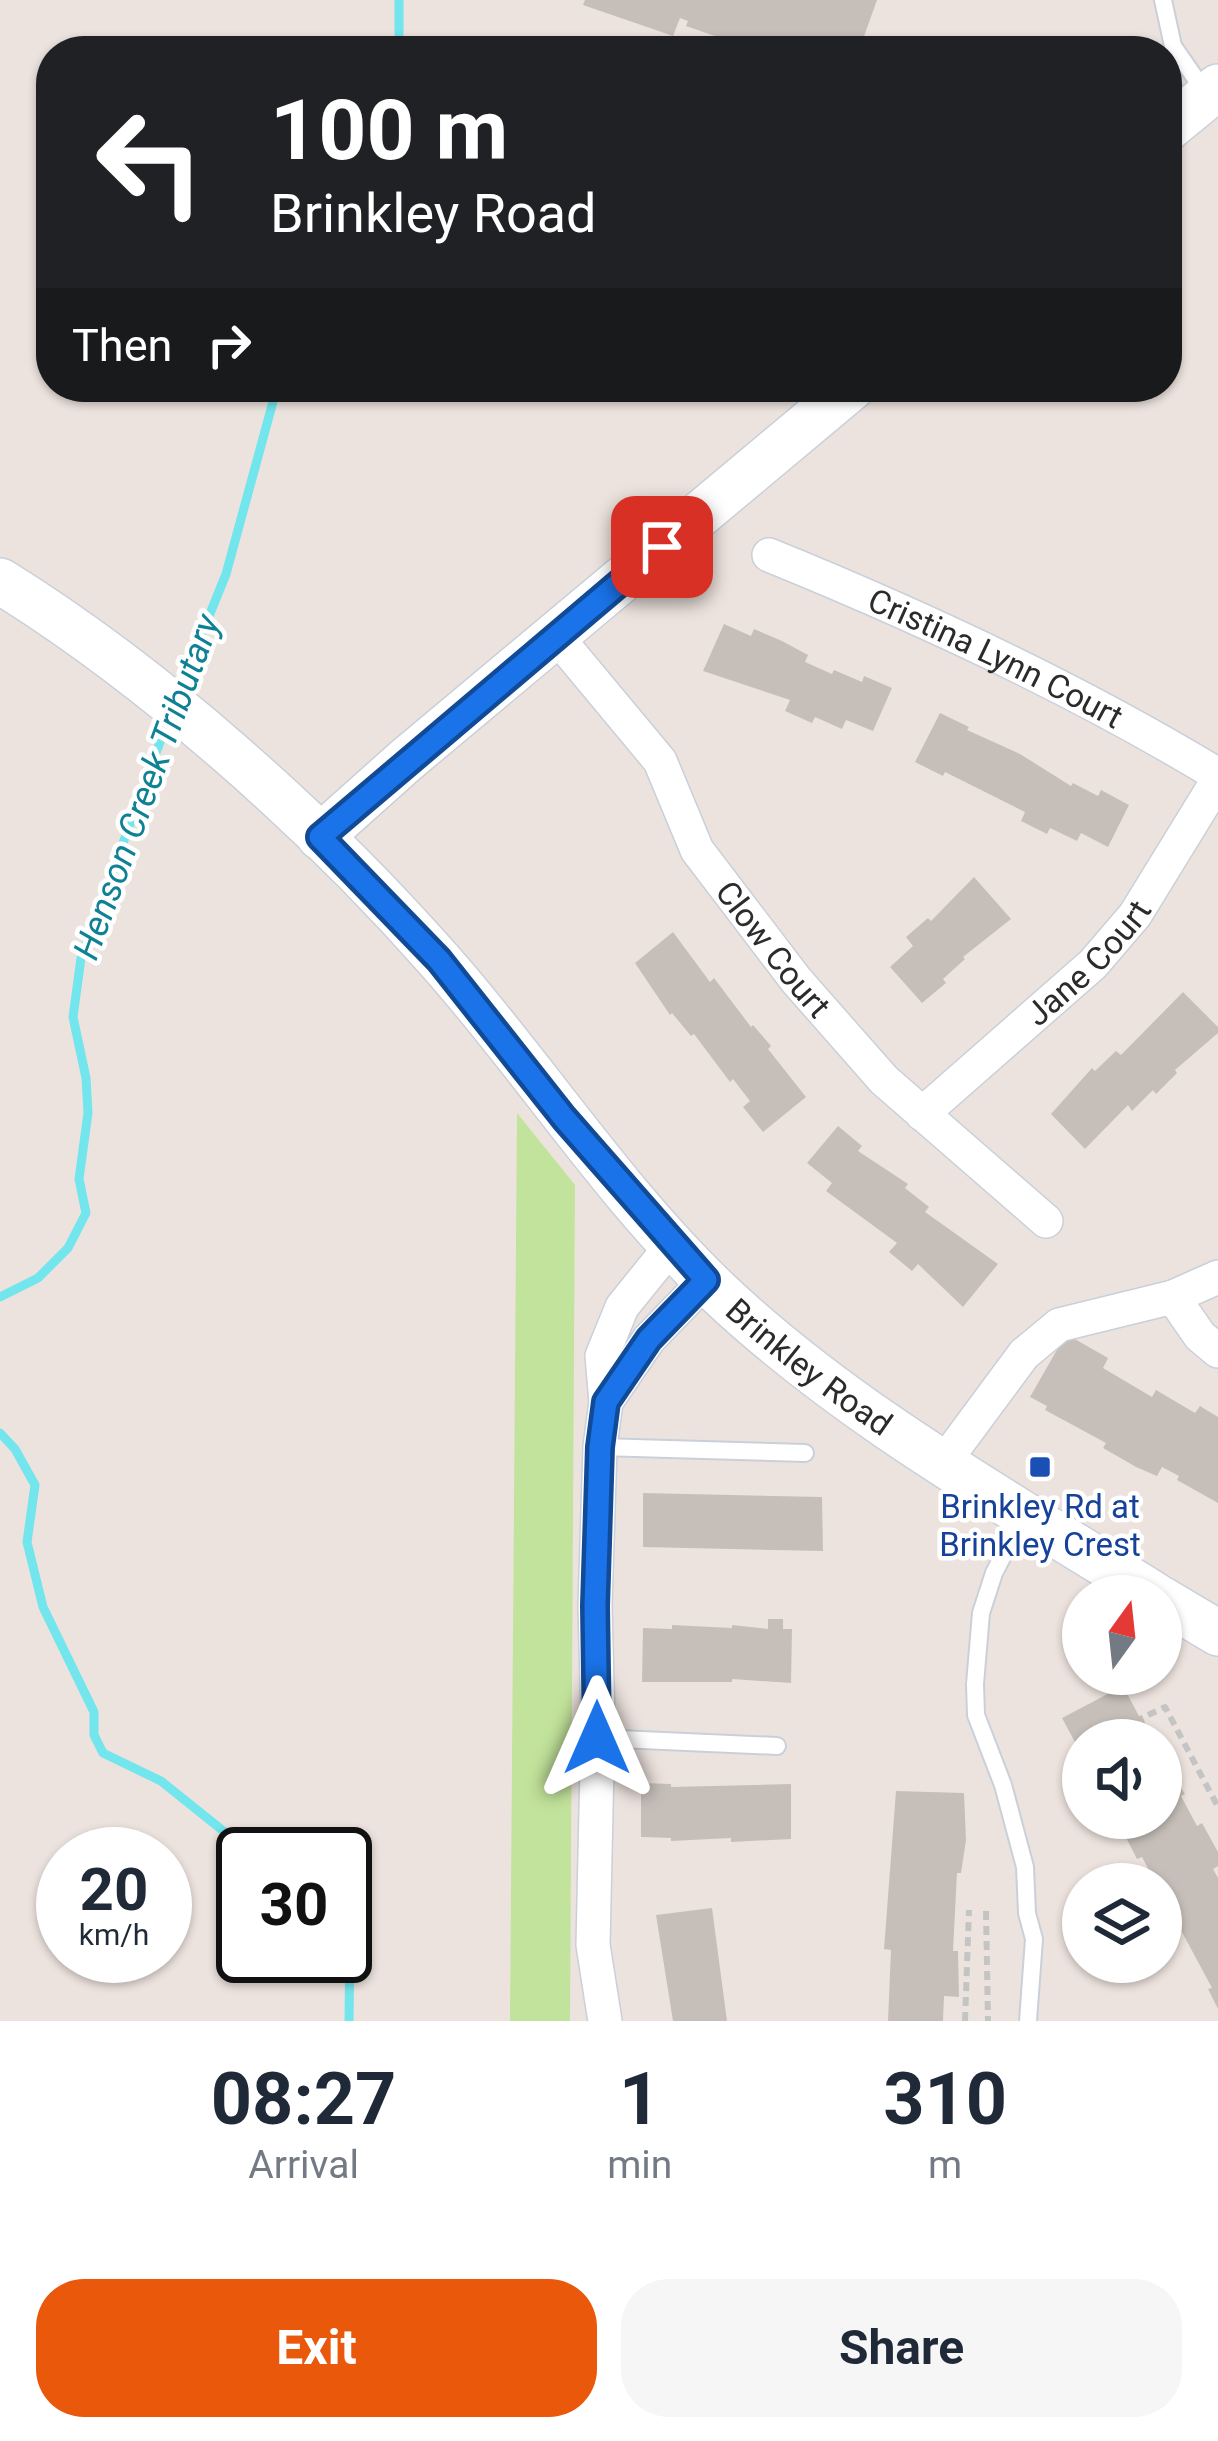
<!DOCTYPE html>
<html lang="en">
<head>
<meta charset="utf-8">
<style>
	:root { --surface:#fff; --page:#f6f6f7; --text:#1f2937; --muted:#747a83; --accent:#ea580c }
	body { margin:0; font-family:Roboto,sans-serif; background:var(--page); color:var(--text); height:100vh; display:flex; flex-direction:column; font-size:45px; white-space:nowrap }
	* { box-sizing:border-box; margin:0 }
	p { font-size:39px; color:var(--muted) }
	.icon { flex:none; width:66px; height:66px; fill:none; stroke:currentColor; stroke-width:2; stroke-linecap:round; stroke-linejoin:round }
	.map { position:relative; height:2021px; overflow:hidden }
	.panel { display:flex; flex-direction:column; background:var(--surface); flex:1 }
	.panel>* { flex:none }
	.banner { position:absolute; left:36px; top:36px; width:1146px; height:366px; border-radius:48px; box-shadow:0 3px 9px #0004; background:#202124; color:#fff; overflow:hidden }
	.needle { width:78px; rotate:15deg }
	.tools { position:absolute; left:1062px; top:1575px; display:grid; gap:24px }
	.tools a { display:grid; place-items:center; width:120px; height:120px; border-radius:50%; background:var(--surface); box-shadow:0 3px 9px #0004; font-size:60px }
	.speed { position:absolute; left:36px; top:1827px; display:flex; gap:24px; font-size:60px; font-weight:700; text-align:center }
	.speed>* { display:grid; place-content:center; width:156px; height:156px; border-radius:50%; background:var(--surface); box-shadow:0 3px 9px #0004; line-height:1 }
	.speed small { font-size:30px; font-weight:400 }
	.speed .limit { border:6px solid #111; border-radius:18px; background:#fff; color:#111 }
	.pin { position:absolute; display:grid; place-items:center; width:102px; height:102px; color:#fff; margin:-51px; border-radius:24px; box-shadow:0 6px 18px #0006 }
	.me { position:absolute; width:132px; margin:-66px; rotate:0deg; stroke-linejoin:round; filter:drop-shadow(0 0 9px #0008) }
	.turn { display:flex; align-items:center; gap:42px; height:252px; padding:0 36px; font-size:54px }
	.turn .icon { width:156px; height:156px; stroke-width:2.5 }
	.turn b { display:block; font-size:84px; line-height:102px }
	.then { display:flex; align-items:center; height:114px; padding:0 36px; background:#0003; gap:24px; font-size:45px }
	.eta { display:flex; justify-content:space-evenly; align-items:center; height:204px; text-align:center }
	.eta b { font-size:72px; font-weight:700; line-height:84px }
	.button { display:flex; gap:24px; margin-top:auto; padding:24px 36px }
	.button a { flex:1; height:138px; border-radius:48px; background:var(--accent); color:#fff; font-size:48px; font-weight:700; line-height:138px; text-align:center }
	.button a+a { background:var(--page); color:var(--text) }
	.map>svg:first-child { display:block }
	.green { fill:#c2e39b }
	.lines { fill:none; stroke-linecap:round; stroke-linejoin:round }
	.stream { stroke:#72e5ed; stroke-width:9 }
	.building { fill:#c6bfb9 }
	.lane-casing { stroke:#c9d0d9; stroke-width:20 }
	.street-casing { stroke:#c9d0d9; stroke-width:36 }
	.secondary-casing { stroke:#c9d0d9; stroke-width:48 }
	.path { stroke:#c4c4c4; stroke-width:6; stroke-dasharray:9 6; stroke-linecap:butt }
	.lane { stroke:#fff; stroke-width:16 }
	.street { stroke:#fff; stroke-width:33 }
	.secondary { stroke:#fff; stroke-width:45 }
	.route-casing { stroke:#114b97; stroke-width:30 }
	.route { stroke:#1a73e8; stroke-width:21 }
	.transit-dot { fill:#1a4fb4; stroke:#fff; stroke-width:4.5 }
	.labels { text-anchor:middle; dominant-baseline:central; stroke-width:9; stroke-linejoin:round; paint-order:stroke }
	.street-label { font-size:33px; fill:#2b2b2b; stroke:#fff }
	.transit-label { font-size:33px; fill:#164399; stroke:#fff }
	.water-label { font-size:36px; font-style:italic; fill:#0f8195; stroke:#fff }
</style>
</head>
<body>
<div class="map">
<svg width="1218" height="2021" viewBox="0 0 1218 2021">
	<rect width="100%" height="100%" fill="#ede3de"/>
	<path class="green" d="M517,1113L575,1185L570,2021H510Z"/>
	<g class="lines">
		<path class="stream" d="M399,51V0
			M178,693L226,574L277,387
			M0,1297L38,1278L68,1248L86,1213L79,1179L88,1113L86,1078L73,1017L81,958L168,720
			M0,1433L15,1449L35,1485L27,1542L43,1607L94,1712V1735L103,1753L161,1781L252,1854
			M345,1931L350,1936L349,2021"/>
	</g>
	<path class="building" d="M585,0H877L862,42L849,38L845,51H759L747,47L749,41L734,37L732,42L686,26L688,21L680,18L673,36L583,5Z
		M724,624L751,636L754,629L782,641L808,655L805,662L832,674L834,670L862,682L864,676L892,688L873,731L846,720L842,729L815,717L812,723L785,711L790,700L703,671Z
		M940,713L969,727L967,730L1020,754L1071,786L1073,783L1098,796L1101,790L1129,805L1108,847L1081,833L1077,841L1050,828L1047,834L1021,821L1025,812L945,772L943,776L915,762Z
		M974,877L1011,919L963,957L965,959L943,979L946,983L922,1003L890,967L913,946L906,937L928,918L931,921Z
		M673,932L710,982L714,978L751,1027L753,1025L771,1046L768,1049L806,1097L763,1132L743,1107L750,1101L733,1079L730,1082L694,1034L691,1036L672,1013L670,1015L635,963Z
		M1183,992L1218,1027V1033L1175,1070L1177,1073L1156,1094L1153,1090L1132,1111L1128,1105L1085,1149L1051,1114L1092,1068L1095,1071L1116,1051L1121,1055Z
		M838,1126L862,1146L858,1151L908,1184L905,1188L929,1207L925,1212L998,1264L963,1307L918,1264L912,1271L889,1252L897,1243L826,1191L832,1183L807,1163Z
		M1066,1334L1108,1358L1103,1368L1152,1397L1156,1390L1195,1413L1200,1406L1218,1417V1503L1177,1480L1179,1476L1162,1467L1157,1476L1136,1467L1103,1448L1106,1443L1045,1410L1047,1406L1030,1397Z
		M643,1493L822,1497L823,1551L643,1547Z
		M768,1619H783V1629H792L791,1683L732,1679V1682H642L643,1628L672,1629V1625L732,1628V1625L768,1629Z
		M1123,1686L1139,1716L1142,1715L1152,1740H1083V1757L1062,1718Z
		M1161,1757L1185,1794L1181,1796L1197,1826L1202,1823L1218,1852V1866L1213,1869L1218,1878V2009L1208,1989L1212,1988L1161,1893V1884H1156L1142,1857L1137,1859L1116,1818H1161Z
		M641,1783L671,1784V1787L791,1784V1839L731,1842V1838L671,1841V1838L641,1837Z
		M896,1791L964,1793L966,1840L961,1873H957L953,1951H958L959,1997L944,1996L943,2021H888L891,1950L884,1949Z
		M712,1908L727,2021H673L656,1915Z"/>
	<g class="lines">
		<g class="lane-casing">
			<path id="lane" d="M1163,0L1173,46L1207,95
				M600,1447L805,1453
				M1024,1515L994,1573L981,1613L975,1684L976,1715L1003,1785L1025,1867L1027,1913L1034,1939L1028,2021
				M597,1738L777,1746"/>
		</g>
		<g class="street-casing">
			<g id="street">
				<path id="s1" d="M769,555C924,618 1075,688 1218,775"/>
				<path id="s2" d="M556,636L660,761L697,850L796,980L884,1080L1046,1221"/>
				<path id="s3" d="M922,1114L1093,964L1135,915L1218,780"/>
				<path d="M1173,1297L1200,1336L1218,1351"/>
				<path d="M606,1402L649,1339L706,1280"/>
				<path d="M944,1462L1024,1354L1059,1325L1173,1297L1218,1277"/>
				<path d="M605,2021L593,1945L598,1720L595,1606L600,1447L606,1402L602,1356L622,1307L672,1245"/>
			</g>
		</g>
		<g class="secondary-casing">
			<g id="secondary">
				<path d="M1167,129L1218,87"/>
				<path id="s4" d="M0,581C155,677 317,822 438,959C534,1067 612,1191 718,1292C847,1414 1006,1502 1156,1596"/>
				<path d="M320,837L405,761L852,387"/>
				<path d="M1161,1599L1218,1633"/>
			</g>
		</g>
		<path class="path" d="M1148,1715L1165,1707L1218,1807
			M986,1911L988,2021
			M965,2021L969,1910"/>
		<use href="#lane" class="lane"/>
		<use href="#street" class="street"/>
		<use href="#secondary" class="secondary"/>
	</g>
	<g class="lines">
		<g class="route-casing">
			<path id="route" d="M597,1738L595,1606L600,1447L606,1402L649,1339L706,1280L564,1118L439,960L320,837L662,547"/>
		</g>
		<use href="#route" class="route"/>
	</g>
	<rect class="transit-dot" x="1028" y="1455" width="24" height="24" rx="6"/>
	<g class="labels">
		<g class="street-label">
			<text stroke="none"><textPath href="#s1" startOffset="249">Cristina Lynn Court</textPath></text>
			<text stroke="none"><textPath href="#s2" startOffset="384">Clow Court</textPath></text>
			<text stroke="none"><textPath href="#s3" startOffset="225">Jane Court</textPath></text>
			<text stroke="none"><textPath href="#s4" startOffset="1134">Brinkley Road</textPath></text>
		</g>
		<g class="transit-label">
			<text x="1040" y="1506">Brinkley Rd at<tspan x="1040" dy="38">Brinkley Crest</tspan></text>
		</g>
		<g class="water-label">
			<text transform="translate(147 787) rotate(-70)">Henson Creek Tributary</text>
		</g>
	</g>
</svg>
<div class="tools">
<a><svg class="needle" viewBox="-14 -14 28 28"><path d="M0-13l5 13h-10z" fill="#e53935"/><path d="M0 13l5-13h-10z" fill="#747a83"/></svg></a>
<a><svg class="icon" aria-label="sound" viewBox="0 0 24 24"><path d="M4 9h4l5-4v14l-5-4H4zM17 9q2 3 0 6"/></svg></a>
<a><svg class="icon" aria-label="layers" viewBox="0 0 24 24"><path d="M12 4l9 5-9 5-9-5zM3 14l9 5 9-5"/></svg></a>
</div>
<div class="speed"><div>20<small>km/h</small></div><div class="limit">30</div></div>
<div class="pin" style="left:662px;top:547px;background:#d93025"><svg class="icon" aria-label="arrive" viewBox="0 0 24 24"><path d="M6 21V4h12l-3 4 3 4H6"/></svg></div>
<svg class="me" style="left:597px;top:1738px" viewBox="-20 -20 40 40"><path d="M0-17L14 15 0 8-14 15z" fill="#1a73e8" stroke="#fff" stroke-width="4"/></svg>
<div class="banner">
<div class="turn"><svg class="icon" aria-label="left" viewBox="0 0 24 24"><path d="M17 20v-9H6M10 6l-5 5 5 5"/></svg><div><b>100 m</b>Brinkley Road</div></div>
<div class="then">Then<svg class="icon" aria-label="right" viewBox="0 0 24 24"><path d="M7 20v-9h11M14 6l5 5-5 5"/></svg></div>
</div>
</div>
<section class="panel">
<div class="eta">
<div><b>08:27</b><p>Arrival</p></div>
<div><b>1</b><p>min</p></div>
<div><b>310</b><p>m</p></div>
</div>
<div class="button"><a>Exit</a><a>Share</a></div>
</section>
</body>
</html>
